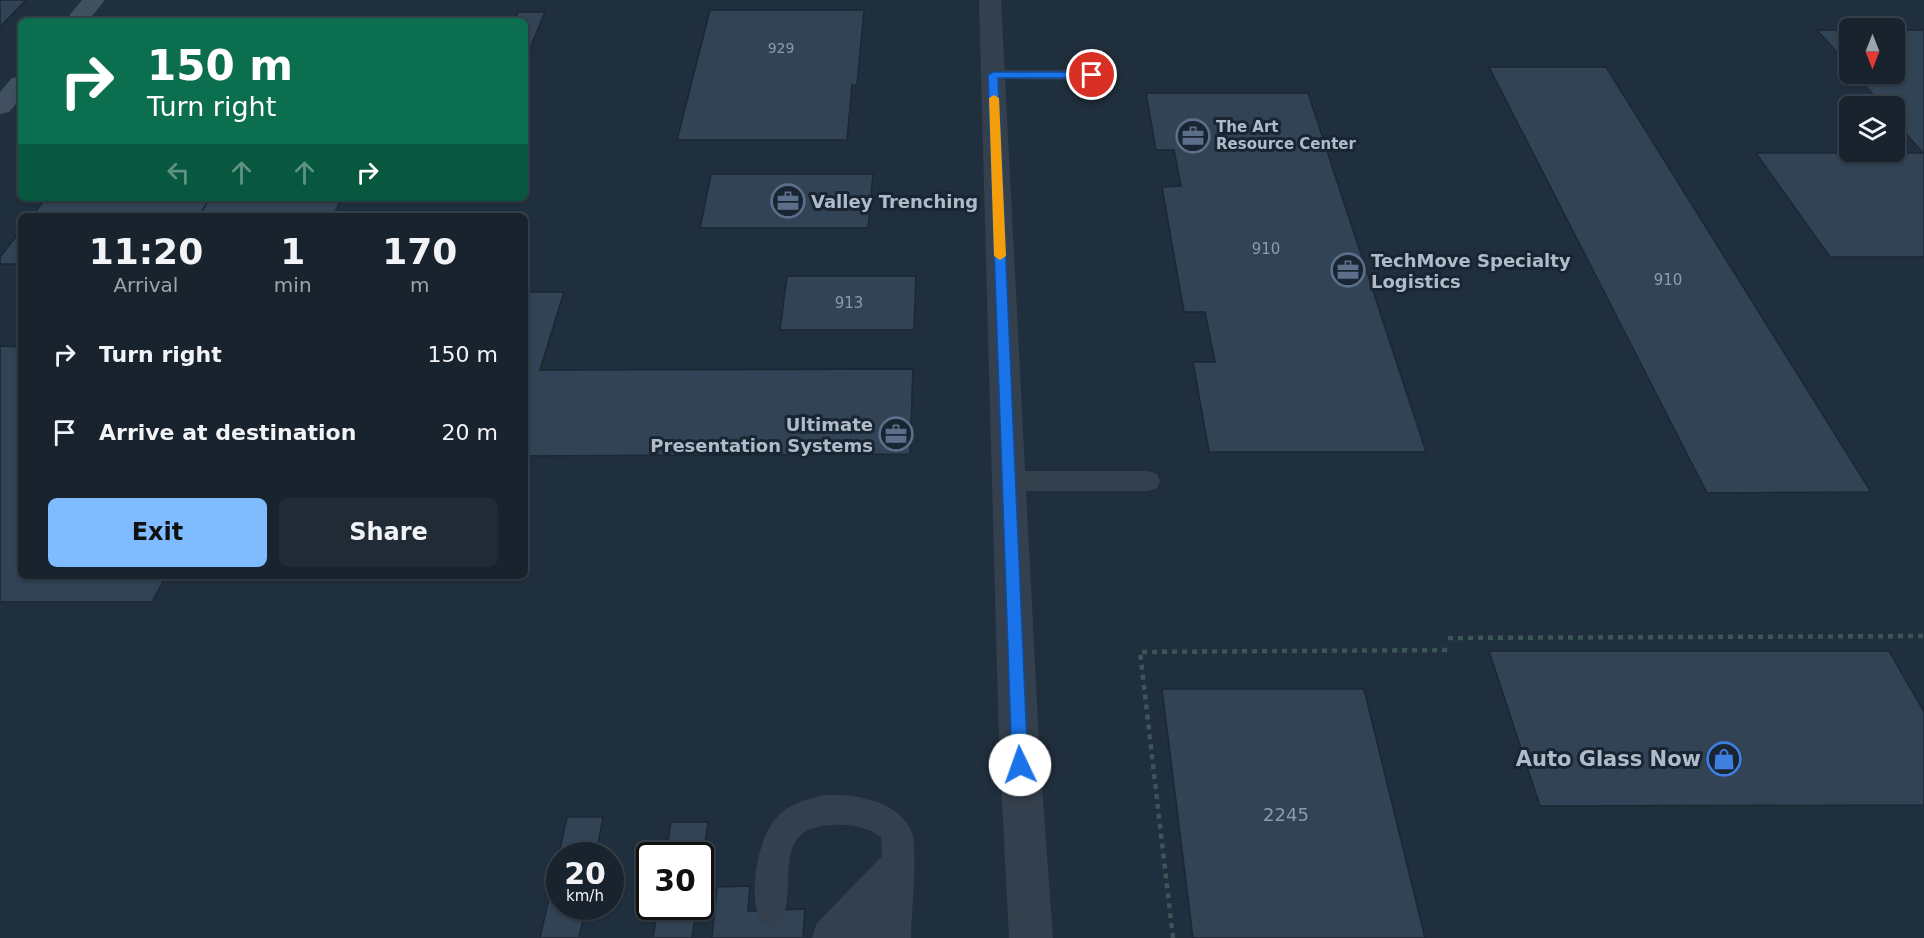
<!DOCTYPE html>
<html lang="en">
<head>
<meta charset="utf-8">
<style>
	:root { --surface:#18232e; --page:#212b36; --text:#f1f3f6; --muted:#9fa4aa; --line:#36404a; --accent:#7ebbff }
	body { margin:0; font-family:"DejaVu Sans",sans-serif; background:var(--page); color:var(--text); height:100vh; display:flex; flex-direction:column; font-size:22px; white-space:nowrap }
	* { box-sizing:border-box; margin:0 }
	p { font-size:20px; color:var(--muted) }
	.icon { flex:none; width:33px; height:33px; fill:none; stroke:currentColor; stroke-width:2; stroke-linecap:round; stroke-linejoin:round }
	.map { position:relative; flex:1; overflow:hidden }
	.details { position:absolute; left:18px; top:213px; width:510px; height:366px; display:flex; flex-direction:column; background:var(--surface); border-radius:9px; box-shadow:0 2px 4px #0004,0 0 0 2px var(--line) }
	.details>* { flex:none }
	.banner { position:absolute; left:18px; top:18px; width:510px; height:183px; border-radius:9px; box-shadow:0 2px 4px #0004,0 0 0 2px var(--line); background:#0b6e4f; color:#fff; overflow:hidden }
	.needle { width:39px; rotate:180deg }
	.buttons { position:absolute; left:1839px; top:18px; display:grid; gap:12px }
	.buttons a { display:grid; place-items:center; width:66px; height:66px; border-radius:9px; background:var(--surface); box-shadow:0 2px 4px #0004,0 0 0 2px var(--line); font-size:30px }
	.speed { position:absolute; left:546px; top:842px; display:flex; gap:12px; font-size:30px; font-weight:700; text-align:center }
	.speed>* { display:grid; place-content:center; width:78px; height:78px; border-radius:50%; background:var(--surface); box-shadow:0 2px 4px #0004,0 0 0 2px var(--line); line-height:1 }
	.speed small { font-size:15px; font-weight:400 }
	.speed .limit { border:3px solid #111; border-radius:9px; background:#fff; color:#111 }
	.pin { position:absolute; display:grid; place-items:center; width:51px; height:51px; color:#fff; margin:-26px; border:3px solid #fff; border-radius:50%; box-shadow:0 2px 6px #0007 }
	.me { position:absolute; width:66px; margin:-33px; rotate:357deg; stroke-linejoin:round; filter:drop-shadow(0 0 4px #0008) }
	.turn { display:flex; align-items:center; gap:21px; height:126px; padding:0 30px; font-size:27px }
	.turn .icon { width:78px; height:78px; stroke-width:2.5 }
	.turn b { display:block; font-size:42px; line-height:51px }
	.lanes { display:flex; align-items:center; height:57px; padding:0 30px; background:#0003; justify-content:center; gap:30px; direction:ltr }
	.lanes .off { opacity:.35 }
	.eta { display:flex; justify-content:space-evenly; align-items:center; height:102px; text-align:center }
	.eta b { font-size:36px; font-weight:600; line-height:42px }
	.button { display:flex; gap:12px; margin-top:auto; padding:12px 30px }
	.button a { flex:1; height:69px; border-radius:9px; background:var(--accent); color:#111; font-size:24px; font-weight:600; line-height:69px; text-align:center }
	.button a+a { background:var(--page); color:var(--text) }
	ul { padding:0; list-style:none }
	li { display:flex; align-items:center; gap:18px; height:78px; padding:0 30px }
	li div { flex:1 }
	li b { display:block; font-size:22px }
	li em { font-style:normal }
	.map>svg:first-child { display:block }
	.building { fill:#314354; stroke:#1b2734; stroke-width:1.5 }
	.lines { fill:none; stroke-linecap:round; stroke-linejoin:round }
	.path { stroke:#3b5656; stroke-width:4.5; stroke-dasharray:5 5; stroke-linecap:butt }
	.lane { fill:#34404d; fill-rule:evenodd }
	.street { fill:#34404d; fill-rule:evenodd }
	.secondary { fill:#415061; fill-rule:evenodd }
	.route { fill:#1a73e8; stroke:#114b97; stroke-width:1.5 }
	.slow { fill:#f59e0b }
	.labels { text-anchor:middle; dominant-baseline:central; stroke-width:6; stroke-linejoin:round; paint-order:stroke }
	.far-number-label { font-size:14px; fill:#8e9baa }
	.far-poi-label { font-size:15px; font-weight:bold; fill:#afbbc9; stroke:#192532; text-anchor:start }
	.number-label { font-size:15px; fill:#8e9baa }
	.poi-label { font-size:18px; font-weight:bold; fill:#afbbc9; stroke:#192532; text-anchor:start }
	.near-number-label { font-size:18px; fill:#8e9baa }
	.near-poi-label { font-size:21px; font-weight:bold; fill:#afbbc9; stroke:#192532; text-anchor:end }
</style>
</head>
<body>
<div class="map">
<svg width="1924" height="938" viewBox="0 0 1924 938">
	<rect width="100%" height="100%" fill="#202f3d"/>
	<path class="building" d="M0,0H26L0,27Z
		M710,10H864L857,85H852L847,140H677Z
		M518,12H545L525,61V21H514Z
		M1817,30H1850V67Z
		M1894,30H1924V257H1830L1756,153H1923L1894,120V106H1883L1855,74H1894Z
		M1489,67H1606L1871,492L1707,493Z
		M1146,93H1308L1426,452H1209L1193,362H1215L1205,312H1184L1162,187L1181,186L1174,150H1156Z
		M711,174H873L868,228H700Z
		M46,198H76L74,201L210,198L199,216H32Z
		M210,198H251L248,201L342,198L333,216H199Z
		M21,230V264H0V257Z
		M787,276H916L914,330H780Z
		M525,292H564L540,370L913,369L910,454L525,456Z
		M0,346L21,347V576H166L152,602H0Z
		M1489,651H1889L1924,712V805L1540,806Z
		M1162,689H1364L1425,938H1193Z
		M567,817H603L596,855H560V906H586L579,938H540Z
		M671,822H708L700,877V855H666Z
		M750,886L748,911L805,909L803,938H712L717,887Z
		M658,906H697L692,938H653Z"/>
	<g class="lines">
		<path class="path" d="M1448,638L1923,636
			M1173,938L1140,652L1452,650"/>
		<path class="lane" d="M993,70H1093L1102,75L1093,80L987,79L984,75L987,71Z
			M1009,471H1148L1157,474L1160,481L1157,488L1148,491H1009L1000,488L997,481L1000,474Z
			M825,795C855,794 900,800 912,833C918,850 911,916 911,938H812L817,923L882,856L881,837C866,827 851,824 833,825C769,827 798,883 782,921L771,926L760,921C748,893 757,833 782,812C793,803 810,798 825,795Z"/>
		<path class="street" d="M979,0H1001L1039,743L1053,938H1009L999,743Z"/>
		<path class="secondary" d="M82,0H105L88,21H65Z
			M21,76V98L9,112L0,114V92L12,78Z"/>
	</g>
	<path class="route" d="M993,72H1092L1097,75L1092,78H998L1028,765L1026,770L1020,773L1014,770L1012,765L988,75Z"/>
	<path class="slow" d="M994,95L999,98L1006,256L1000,260L994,256L989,98Z"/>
	<defs>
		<g id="office-ring" transform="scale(1.725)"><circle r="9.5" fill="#192532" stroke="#5c6f8a" stroke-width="1.5"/><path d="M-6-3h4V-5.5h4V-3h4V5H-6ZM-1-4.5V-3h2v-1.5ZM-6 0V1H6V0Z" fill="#5c6f8a"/></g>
		<g id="shop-ring" transform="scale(1.725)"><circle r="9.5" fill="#192532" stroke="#3f7fe0" stroke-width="1.5"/><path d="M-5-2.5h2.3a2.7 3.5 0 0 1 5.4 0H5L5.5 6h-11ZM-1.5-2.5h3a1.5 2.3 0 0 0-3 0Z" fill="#3f7fe0"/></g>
	</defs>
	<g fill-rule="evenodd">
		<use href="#office-ring" x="1193" y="136"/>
		<use href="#office-ring" x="788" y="201"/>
		<use href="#office-ring" x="1348" y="270"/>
		<use href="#office-ring" x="896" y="434"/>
		<use href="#shop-ring" x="1724" y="759"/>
	</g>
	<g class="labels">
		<g class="far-number-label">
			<text x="781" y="48">929</text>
		</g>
		<g class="far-poi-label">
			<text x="1216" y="127">The Art<tspan x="1216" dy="17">Resource Center</tspan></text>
		</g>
		<g class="number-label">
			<text x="1266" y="249">910</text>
			<text x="1668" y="280">910</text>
			<text x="849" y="303">913</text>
		</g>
		<g class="poi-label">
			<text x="811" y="201">Valley Trenching</text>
			<text x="1371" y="260">TechMove Specialty<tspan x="1371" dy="21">Logistics</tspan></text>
			<text x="873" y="424" text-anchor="end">Ultimate<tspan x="873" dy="21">Presentation Systems</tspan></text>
		</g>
		<g class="near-number-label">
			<text x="1286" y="814">2245</text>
		</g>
		<g class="near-poi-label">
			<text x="1701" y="759">Auto Glass Now</text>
		</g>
	</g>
</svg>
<div class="buttons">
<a><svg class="needle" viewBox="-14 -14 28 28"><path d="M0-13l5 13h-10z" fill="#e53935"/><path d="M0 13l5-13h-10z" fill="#9fa4aa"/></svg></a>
<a><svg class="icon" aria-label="layers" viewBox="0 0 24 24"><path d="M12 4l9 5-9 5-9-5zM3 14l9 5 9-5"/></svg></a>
</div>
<div class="speed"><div>20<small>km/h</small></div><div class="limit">30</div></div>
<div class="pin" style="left:1092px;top:75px;background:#d93025"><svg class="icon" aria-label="arrive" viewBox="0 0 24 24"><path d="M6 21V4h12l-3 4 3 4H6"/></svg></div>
<svg class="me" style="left:1020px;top:765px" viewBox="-20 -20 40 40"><circle r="19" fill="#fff"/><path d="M0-13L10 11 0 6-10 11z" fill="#1a73e8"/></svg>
<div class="banner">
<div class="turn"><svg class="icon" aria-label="right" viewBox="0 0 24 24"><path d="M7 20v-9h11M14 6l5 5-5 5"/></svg><div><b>150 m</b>Turn right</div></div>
<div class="lanes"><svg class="icon off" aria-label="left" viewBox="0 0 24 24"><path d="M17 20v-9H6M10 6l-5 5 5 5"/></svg><svg class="icon off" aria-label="ahead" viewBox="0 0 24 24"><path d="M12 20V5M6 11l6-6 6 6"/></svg><svg class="icon off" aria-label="ahead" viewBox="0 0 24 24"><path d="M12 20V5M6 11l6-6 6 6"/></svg><svg class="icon" aria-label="right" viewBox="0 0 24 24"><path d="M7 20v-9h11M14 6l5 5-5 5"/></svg></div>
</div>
<section class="details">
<div class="eta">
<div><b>11:20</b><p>Arrival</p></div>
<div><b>1</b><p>min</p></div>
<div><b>170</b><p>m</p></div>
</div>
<ul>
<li><svg class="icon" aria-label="right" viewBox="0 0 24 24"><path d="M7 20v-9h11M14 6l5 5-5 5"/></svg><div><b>Turn right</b></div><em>150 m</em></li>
<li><svg class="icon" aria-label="arrive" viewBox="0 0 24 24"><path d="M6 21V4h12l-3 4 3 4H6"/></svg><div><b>Arrive at destination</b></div><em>20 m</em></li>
</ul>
<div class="button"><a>Exit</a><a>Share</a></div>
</section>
</div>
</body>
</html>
